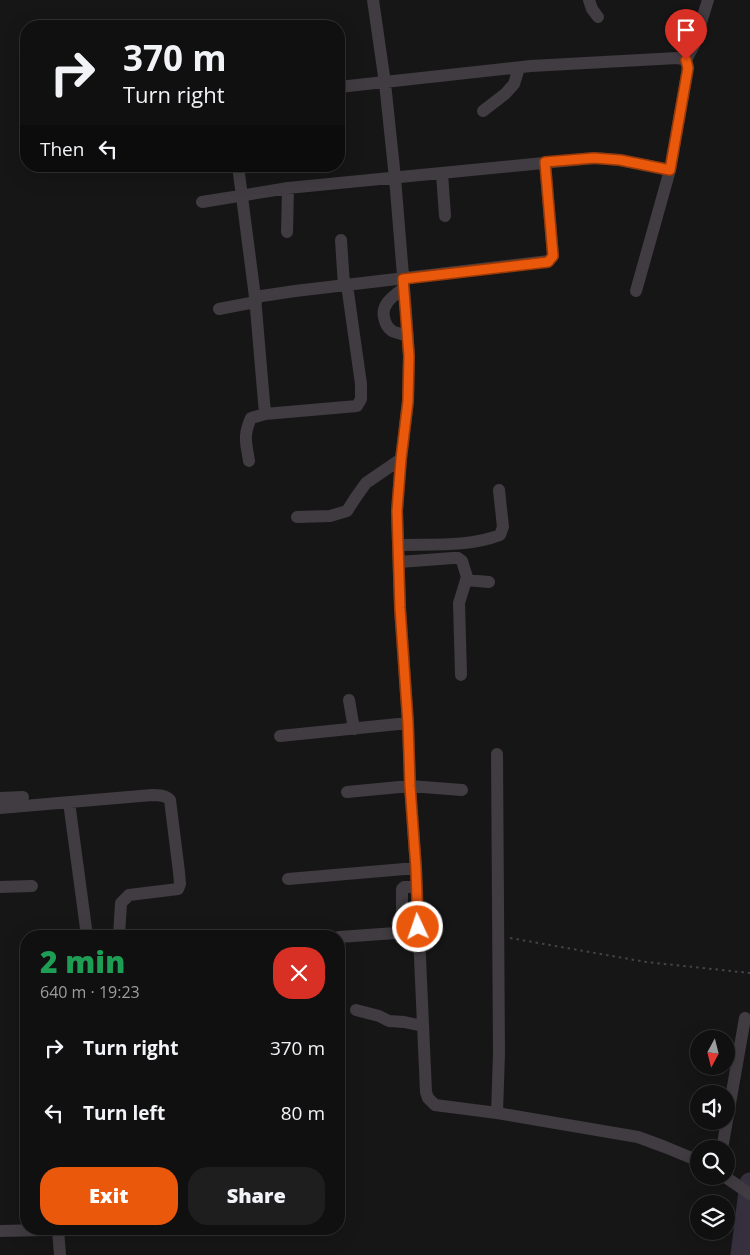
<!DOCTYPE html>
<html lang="en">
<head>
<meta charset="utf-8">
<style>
	:root { --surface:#111011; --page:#1e1e1f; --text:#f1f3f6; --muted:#9c9d9f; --line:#303031; --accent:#ea580c }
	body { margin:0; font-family:"Open Sans",sans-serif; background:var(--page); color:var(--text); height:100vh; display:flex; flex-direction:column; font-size:19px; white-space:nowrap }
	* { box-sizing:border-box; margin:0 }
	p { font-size:16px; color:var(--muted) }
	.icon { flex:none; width:28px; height:28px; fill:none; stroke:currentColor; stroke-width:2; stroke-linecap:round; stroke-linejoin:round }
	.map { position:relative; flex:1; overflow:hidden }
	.panel { position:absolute; left:20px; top:930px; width:325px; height:305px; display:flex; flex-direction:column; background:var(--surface); border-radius:20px; box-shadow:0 5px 20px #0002,0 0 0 1px var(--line) }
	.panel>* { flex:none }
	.guide { position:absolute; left:20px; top:20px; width:325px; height:152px; border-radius:20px; box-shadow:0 5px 20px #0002,0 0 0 1px var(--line); background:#111011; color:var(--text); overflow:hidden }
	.needle { width:32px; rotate:187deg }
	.tools { position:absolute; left:690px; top:1030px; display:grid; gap:10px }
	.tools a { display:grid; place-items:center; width:45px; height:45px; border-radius:50%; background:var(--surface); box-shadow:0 5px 20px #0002,0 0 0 1px var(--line); font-size:25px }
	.pin { position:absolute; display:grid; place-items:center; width:42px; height:42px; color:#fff; margin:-51px -21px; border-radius:50% 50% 50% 0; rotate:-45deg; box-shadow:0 0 5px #0007 }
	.pin .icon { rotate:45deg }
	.me { position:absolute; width:55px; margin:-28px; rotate:357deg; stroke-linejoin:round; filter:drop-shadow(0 0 4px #0008) }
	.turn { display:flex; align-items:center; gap:18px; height:105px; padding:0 20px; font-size:22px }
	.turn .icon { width:65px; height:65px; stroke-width:2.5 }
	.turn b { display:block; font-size:35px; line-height:42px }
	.then { display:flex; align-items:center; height:48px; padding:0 20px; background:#0003; gap:10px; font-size:19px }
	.round { display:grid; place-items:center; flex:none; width:52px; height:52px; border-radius:20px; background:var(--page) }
	.summary { display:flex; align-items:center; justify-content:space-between; height:85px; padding:0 20px }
	h1 { font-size:30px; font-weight:800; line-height:38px; color:#1e9e55 }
	.primary-button { display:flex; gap:10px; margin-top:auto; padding:10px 20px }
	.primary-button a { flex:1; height:58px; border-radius:20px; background:var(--accent); color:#fff; font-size:20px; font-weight:800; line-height:58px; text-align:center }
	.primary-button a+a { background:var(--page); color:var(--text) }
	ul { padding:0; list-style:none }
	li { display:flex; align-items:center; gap:15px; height:65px; padding:0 20px }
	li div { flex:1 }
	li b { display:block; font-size:19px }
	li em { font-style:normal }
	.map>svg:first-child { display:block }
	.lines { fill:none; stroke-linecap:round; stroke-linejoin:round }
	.river { stroke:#37303f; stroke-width:21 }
	.path { stroke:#464148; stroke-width:2; stroke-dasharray:2.5 4; stroke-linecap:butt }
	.minor { stroke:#403c41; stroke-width:12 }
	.route-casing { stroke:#983908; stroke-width:12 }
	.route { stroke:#ea580c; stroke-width:9 }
</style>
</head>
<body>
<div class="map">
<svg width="750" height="1255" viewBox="0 0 750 1255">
	<rect width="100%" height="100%" fill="#171617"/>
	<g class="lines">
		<path class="river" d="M741,1255L750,1183"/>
		<path class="path" d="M510,938L646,962L750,973"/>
		<path class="minor" d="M373,0L385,83L395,178L406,312L409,356L408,401L401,459L397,511L400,608L408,723L410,786L416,868L426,1092L428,1098L435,1105L497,1113L638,1137L665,1147L699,1161
			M589,0L592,9L598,17
			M339,87L531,66L677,58L686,60
			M483,111L505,94L514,84L519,68
			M238,166L255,297L265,414
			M442,173L445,216
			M202,202L288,188L594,158L620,160L669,170
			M287,232L288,188
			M341,240L344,286
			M404,288C393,296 379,305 385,321C386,325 388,328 392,331C396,333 403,334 408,336
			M636,291L670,170L688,68L686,60L694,45L708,0
			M255,297L295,291L549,261L553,256L545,163
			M219,309L256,302
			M249,461C246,442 243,436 251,418L265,414L357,406L361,399V384L347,285
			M297,517L330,516L347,511L356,497L366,483L401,459
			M399,545C432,544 469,547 500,535L503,527L499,490
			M399,562L453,558H458L462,561L467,577L459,603L461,675
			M466,580L489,582
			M349,700L354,729
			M280,736L408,723
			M497,754L499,1053L497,1113
			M347,792L410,786L462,790
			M0,798L23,797
			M69,802L87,936
			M0,808L152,795C158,795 166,795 170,800L179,872L180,884L178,889L129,895L121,903L119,936
			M288,879L416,868
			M0,887L32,886
			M339,937L396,933L399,931L402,926V889L404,887H417
			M356,1010L379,1016L389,1021L404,1022L423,1026
			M722,1149L745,1018
			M724,1176L750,1194
			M58,1229L60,1255
			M0,1231L45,1230"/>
	</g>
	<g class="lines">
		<g class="route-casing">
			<path id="route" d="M418,927L416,868L410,786L408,723L400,608L397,511L401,459L408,401L409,356L403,279L548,262L553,256L545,162L594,158L620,160L670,170L688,68L686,60"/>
		</g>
		<use href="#route" class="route"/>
	</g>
</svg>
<div class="tools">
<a><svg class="needle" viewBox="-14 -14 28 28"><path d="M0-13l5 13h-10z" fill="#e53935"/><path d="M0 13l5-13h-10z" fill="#9c9d9f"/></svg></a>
<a><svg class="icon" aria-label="sound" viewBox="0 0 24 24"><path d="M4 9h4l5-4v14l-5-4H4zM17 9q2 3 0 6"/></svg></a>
<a><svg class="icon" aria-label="search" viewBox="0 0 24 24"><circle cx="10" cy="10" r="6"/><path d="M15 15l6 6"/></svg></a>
<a><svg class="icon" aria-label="layers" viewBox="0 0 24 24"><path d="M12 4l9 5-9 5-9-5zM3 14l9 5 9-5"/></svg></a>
</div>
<div class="pin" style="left:686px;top:60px;background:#d93025"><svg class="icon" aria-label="arrive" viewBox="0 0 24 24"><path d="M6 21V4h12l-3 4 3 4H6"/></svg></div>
<svg class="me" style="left:418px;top:927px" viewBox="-20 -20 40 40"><circle r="17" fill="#ea580c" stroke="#fff" stroke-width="3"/><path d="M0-11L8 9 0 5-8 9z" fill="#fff"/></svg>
<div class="guide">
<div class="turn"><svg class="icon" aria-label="right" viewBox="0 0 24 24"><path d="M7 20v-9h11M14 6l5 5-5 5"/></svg><div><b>370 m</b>Turn right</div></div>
<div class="then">Then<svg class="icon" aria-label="left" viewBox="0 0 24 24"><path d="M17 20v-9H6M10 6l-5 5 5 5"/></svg></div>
</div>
<section class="panel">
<div class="summary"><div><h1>2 min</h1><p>640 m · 19:23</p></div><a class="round" style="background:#d93025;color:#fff"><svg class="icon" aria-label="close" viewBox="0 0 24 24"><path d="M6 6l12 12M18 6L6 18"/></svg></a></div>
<ul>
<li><svg class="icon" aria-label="right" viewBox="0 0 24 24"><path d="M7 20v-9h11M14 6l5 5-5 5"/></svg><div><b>Turn right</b></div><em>370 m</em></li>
<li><svg class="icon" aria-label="left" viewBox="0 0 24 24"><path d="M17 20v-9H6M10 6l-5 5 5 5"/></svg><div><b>Turn left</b></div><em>80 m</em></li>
</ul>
<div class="primary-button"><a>Exit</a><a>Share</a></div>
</section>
</div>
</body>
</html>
